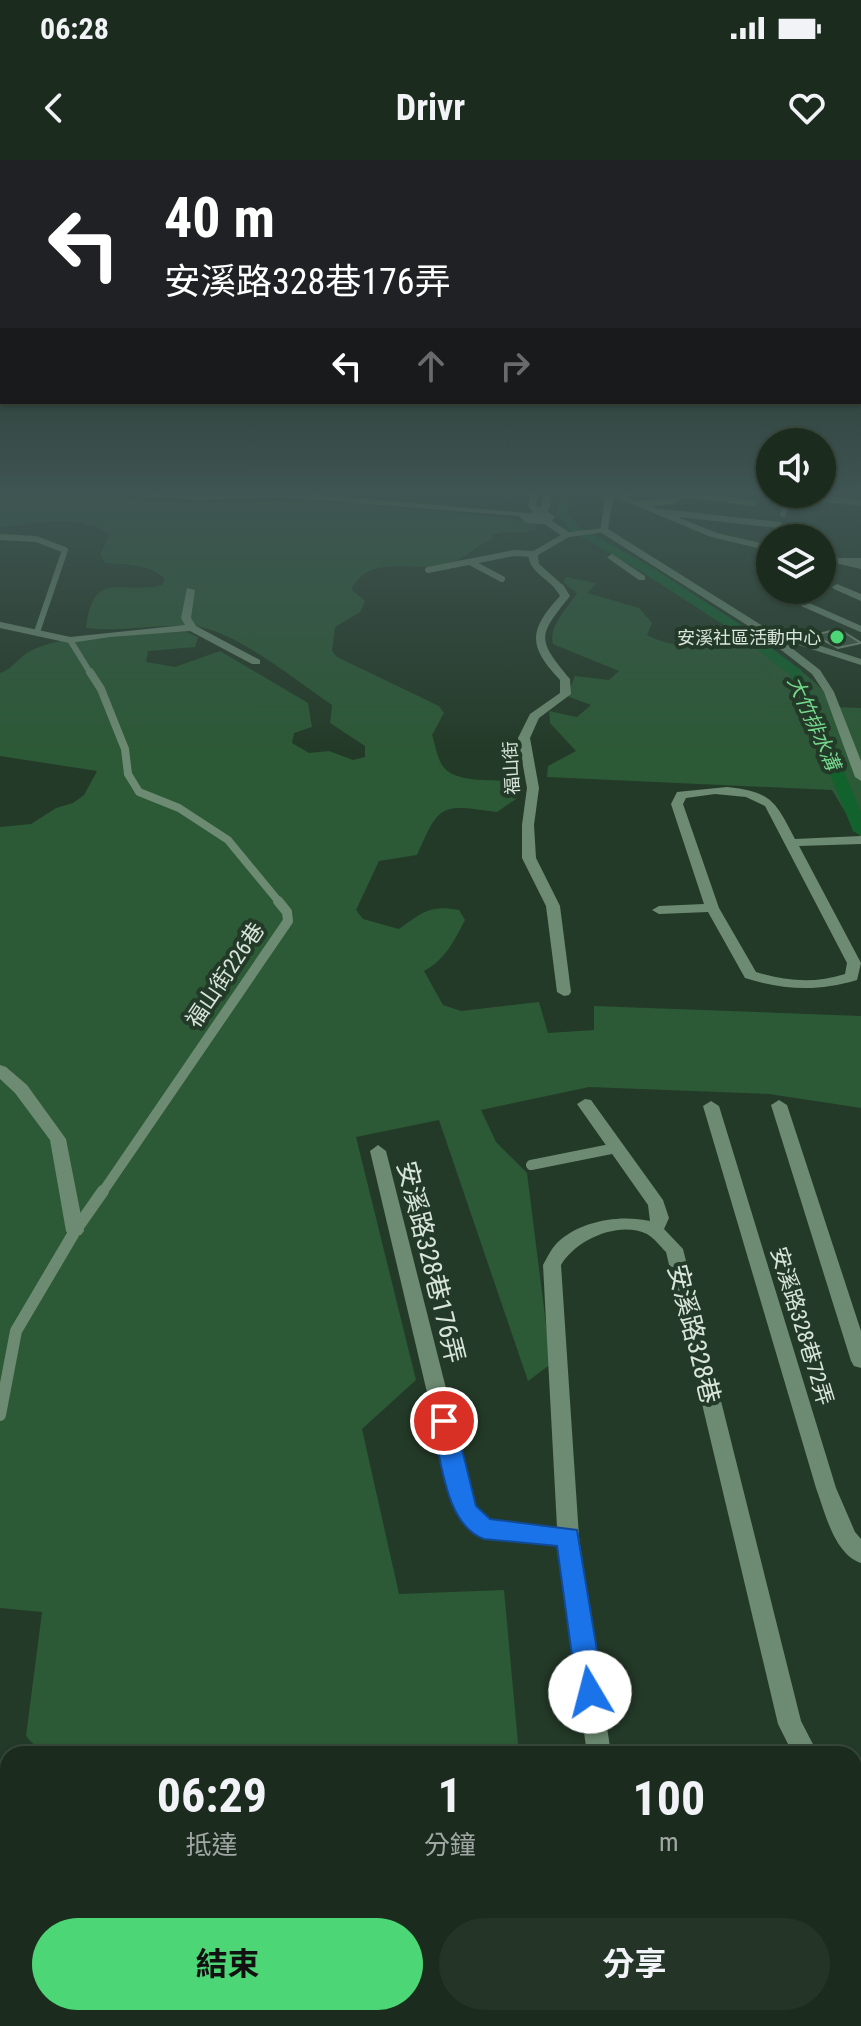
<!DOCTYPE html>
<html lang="zh-TW">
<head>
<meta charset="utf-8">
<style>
	:root { --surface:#1b2c1e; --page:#243427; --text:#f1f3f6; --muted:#a0a7a4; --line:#39483c; --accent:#4dd676 }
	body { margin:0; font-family:"Roboto Condensed","Noto Sans TC",sans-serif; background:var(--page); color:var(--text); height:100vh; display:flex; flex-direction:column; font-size:30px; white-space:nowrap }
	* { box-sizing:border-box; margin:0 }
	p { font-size:26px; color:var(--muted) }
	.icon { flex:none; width:44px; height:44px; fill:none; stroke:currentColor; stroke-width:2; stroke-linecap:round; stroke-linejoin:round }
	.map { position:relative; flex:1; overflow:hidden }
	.drawer { position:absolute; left:0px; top:1586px; width:862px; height:280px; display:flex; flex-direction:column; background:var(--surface); border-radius:24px 24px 0 0; box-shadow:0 2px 6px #0004,0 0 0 2px var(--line) }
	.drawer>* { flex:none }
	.guide { position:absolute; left:0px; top:0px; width:862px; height:244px; box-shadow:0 2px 6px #0004,0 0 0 2px var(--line); background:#202124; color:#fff; overflow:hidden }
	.controls { position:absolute; left:756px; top:268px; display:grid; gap:16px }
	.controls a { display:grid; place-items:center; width:80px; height:80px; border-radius:50%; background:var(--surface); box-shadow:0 2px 6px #0004,0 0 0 2px var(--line); font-size:40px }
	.pin { position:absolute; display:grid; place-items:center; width:68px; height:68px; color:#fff; margin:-34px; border:4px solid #fff; border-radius:50%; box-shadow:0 2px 8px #0007 }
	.me { position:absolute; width:88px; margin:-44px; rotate:352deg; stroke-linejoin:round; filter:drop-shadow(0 0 6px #0008) }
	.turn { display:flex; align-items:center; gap:28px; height:168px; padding:0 32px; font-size:36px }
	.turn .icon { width:104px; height:104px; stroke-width:2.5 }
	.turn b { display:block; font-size:56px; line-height:68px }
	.lanes { display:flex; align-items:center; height:76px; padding:0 32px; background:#0003; justify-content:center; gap:40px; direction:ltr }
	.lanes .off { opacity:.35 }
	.eta { display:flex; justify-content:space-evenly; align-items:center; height:136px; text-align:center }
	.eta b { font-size:48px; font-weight:700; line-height:56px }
	.cta { display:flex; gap:16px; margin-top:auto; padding:16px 32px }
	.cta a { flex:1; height:92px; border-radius:48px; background:var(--accent); color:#111; font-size:32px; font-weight:700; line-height:92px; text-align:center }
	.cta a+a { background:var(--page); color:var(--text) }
	.status { display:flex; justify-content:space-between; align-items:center; height:56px; padding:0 40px; background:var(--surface); direction:ltr }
	.status svg { height:22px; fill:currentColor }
	header { display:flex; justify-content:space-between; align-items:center; height:104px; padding:0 32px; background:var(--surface); font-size:36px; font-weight:700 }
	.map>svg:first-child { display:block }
	.green { fill:#2c5936 }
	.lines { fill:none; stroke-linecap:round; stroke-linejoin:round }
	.canal { fill:#11622d; fill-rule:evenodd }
	.building { fill:#3f5643; stroke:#778f7b; stroke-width:2 }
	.service-far4 { stroke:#6d8b72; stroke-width:6 }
	.service-far3 { stroke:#6d8b72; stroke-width:8 }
	.service-far2 { stroke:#6d8b72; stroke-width:10 }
	.service-far1 { stroke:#6d8b72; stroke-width:12 }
	.service { stroke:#6d8b72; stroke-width:15 }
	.minor { fill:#6d8b72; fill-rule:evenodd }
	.tertiary { fill:#6d8b72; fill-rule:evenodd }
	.route { fill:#1a73e8; stroke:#114b97; stroke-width:2 }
	.poi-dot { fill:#4dd676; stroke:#243a28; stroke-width:3 }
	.labels { text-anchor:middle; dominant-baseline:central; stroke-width:8; stroke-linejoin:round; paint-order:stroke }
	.far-poi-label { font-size:18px; fill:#d8e5da; stroke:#243a28; text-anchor:end }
	.far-street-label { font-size:18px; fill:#d8e5da; stroke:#243a28 }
	.far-water-label { font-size:20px; font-style:italic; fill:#76d88d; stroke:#243a28 }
	.street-label { font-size:22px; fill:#d8e5da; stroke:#243a28 }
	.near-street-label { font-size:26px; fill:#d8e5da; stroke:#243a28 }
</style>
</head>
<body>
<div class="status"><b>06:28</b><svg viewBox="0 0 49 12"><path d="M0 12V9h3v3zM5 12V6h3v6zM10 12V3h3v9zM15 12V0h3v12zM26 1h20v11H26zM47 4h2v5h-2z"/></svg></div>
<header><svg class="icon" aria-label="back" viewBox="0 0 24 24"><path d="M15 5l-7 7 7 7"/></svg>Drivr<svg class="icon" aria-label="heart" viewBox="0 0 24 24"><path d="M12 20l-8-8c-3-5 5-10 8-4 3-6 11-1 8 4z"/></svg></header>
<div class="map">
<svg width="861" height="1866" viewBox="0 0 861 1866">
	<rect width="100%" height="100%" fill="#243a28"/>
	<path class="green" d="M0,332H67L117,339L177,342L313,341L501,357L533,363L537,368C523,377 506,367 492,375L493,378C474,388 459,404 437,406C405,410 370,396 351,429L365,441L360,452L335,467L332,491L337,497L439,546L444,553L432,575C435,584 437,597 442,605C455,625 495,618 515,622L521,630L516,639L497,652C440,644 440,643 417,695L379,701L356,750L363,759L399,769C421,753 430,744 459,750L465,760C454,781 446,799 424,811L443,845L461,851L539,842L548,873L594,870V846L861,856V948L769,934L589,927L481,950L496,982L527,1013L551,1204L528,1221L439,960L356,977L416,1220L362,1269L399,1434L504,1430L519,1594H96L84,1588L64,1594H42L26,1576L42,1452L0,1448V667L31,664L56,648L73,643L84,635L97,611L0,596V513C13,509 19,497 30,491C69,472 142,474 186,472L198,477L195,487L148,491L146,502L175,507L220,491L308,543L312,567L294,573L292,583L309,593L329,591L353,600L365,597V586L330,563L332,545C296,521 233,468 192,466C156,464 122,472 86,468C94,407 119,436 162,425L165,419C148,403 127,405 105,403L100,394L110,375C82,353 33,363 0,368Z
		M566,417L596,423L588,433L639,448L652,463L647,475C679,492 714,485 749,478C784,498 813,515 837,547L861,548V678L832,630L547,617L548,606L576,591L550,563L549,551L577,557L591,545L567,536L575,516L609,520L619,511L553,484C548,467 568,447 577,433L563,422Z
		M66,1858H578L579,1866H69Z"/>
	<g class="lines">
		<path class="canal" d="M562,332H572L567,352L579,367L650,406L738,463L801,510L861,652V676L853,671L790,515L730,469L642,412L571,371L556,352Z"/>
	</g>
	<path class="building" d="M839,469L861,483L838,488L814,475Z"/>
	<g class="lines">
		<path class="service-far4" d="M610,333L668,332
			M684,334L753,343
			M784,334L809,337L810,334
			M809,337L861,343
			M640,344L673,341L686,332
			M660,352L779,365
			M783,354L792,335
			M0,377L36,379L65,390L37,472
			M841,401H861
			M470,402L502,419
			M428,410L514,393L533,394
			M800,430L804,444L861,469
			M0,465L70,480L91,514"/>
		<path class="service-far3" d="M90,512L101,529L125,589L128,614L139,632L179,648L228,680L280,743"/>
		<path class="service-far2" d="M531,1005L616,988
			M102,1033L288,761L287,752L278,741"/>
		<path class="service-far1" d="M0,1255L16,1171L75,1071L103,1031"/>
		<path class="service" d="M0,1813L8,1832
			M19,1858L23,1866"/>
		<path class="minor" d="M126,332L195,334L288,332L528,353L534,352L528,347L530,332H538L536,346L540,348L544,332H552L550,347L547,351L555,357L552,361L569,372L606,368V372L569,377L538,395L539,404L564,426L570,436C537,477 537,479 570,519L571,534L539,558L530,578L539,628L534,665L536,698L560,746L571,832L569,835L564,836L557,832L546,746L522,698V665L527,628L518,578L530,554L560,533V520C527,485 529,470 560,436C551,418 530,415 528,394L561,375L544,364L525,363L519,356L279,337L195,340Z
			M615,332L717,373L770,385V391L711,377L606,333Z
			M612,394L645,416V420H639L609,399L607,397Z
			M822,394L861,403V409L822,400Z
			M837,424L861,434V441L834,429L832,427Z
			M187,428L195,430L191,458L196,466L260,500V504H252L190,471L110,477L70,483L65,480L70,477L185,465L181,458Z
			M762,467L861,499V505L758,472L757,470Z
			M727,627C772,632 775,641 795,679L861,676V684L799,686L861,803L857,820C817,832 784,830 745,818L708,752L659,754L652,750L659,746L704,744L671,644L677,632ZM715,634L746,637L765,646L847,803L845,814C814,824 786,821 756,812L719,748L683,644L686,638Z
			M0,905L6,907L27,925L66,979L84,1071L81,1075H69L66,1071L50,980L15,933L0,919Z
			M585,939L591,940L663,1040L669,1058L664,1069L683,1089L801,1561L818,1594H793L778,1564L666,1092C660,1086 654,1078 647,1074C619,1060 575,1080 561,1105L579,1377L611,1594H587L558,1385L484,1378L476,1375L455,1351L370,991L378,985L386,991L476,1347L489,1360L557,1367L543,1105C547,1098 551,1089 557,1083C579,1061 620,1054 650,1061L648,1045L577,944Z
			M779,940L787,945L861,1171V1208L854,1206L851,1201L771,945Z
			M711,941L719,946L836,1328L855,1372L861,1379V1403C834,1394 825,1352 816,1328L703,946Z
			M854,1624L861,1626V1650L854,1648Z
			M854,1728L861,1731V1800L854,1797Z
			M664,1858H692L694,1866H666Z"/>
		<path class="tertiary" d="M606,332H614L608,369L766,468L820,510L834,532L861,601V621L855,617L824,532L812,514L758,472L600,372Z"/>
	</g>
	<linearGradient id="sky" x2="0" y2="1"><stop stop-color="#142016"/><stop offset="0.56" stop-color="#3f5553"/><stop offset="1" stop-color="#3f5553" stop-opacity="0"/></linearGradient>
	<rect width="861" height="593" fill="url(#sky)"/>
	<path class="route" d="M444,1252L452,1255L455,1261L476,1346L490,1359L577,1370L604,1532L600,1541L590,1544L581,1541L577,1532L557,1386L484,1379C445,1365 441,1298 432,1261L436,1255Z"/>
	<circle class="poi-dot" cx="837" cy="477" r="8"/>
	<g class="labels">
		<g class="far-poi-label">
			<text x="821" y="477">安溪社區活動中心</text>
		</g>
		<g class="far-street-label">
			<text transform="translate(511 608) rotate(-93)">福山街</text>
		</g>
		<g class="far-water-label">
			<text transform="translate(814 563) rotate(66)">大竹排水溝</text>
		</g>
		<g class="street-label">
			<text transform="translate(225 815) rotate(-56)">福山街226巷</text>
			<text transform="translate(802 1166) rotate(73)">安溪路328巷72弄</text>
		</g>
		<g class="near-street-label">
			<text transform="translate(431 1102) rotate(76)">安溪路328巷176弄</text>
			<text transform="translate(694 1174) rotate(76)">安溪路328巷</text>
		</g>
	</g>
</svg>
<div class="controls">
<a><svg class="icon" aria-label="sound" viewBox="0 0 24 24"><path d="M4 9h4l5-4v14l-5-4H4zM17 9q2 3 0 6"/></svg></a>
<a><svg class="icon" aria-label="layers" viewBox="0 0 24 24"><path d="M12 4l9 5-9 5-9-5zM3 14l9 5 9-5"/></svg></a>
</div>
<div class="pin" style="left:444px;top:1261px;background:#d93025"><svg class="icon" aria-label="arrive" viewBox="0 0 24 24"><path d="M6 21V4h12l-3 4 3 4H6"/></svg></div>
<svg class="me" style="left:590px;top:1532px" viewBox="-20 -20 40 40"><circle r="19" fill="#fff"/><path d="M0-13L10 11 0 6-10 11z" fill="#1a73e8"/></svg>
<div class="guide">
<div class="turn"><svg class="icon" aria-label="left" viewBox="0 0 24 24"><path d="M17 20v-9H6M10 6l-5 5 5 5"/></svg><div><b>40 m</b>安溪路328巷176弄</div></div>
<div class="lanes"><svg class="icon" aria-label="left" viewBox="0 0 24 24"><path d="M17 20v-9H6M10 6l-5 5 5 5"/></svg><svg class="icon off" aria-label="ahead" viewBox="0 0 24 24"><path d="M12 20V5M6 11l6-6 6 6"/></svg><svg class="icon off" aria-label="right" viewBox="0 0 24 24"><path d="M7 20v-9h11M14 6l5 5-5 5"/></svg></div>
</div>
<section class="drawer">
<div class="eta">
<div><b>06:29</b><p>抵達</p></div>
<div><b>1</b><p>分鐘</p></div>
<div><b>100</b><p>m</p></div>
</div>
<div class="cta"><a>結束</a><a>分享</a></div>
</section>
</div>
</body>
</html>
